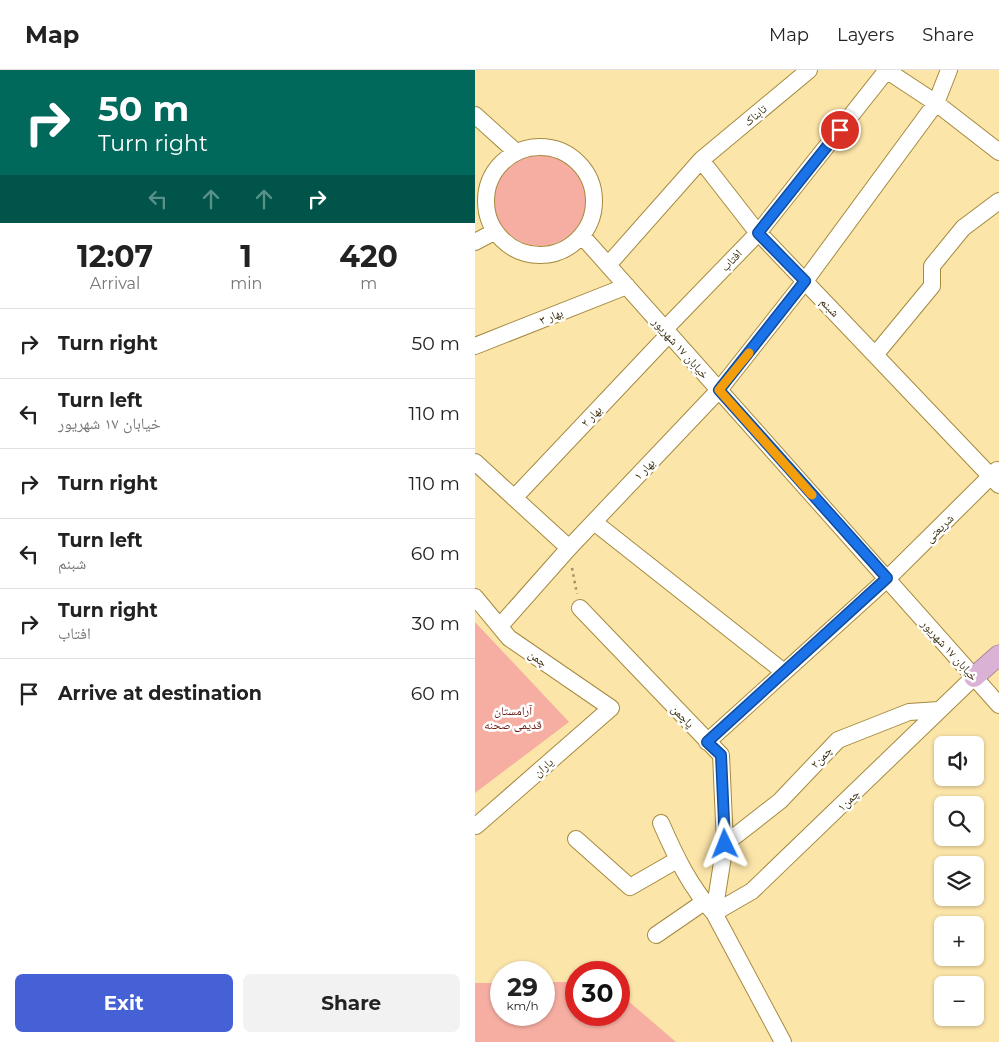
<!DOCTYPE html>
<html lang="en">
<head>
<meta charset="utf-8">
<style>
	:root { --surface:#fff; --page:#f2f2f2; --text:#222; --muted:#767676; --line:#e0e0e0; --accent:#4661d5 }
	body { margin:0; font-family:Montserrat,"Noto Naskh Arabic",sans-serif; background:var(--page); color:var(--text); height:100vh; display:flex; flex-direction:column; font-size:19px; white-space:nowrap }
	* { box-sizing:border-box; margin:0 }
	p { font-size:16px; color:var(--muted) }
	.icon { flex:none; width:28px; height:28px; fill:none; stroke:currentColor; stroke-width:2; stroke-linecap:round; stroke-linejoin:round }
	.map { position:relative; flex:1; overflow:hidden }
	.drawer { display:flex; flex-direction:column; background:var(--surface); width:475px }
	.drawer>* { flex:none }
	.banner { background:#00695c; color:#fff; overflow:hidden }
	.tools { position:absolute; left:459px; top:666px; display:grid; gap:10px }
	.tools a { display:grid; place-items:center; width:50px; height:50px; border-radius:8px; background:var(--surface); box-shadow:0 1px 4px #0004; font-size:25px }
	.speed { position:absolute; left:15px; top:891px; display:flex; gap:10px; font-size:25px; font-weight:700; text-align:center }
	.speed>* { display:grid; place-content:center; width:65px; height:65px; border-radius:50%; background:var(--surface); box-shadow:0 1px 4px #0004; line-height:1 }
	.speed small { font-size:12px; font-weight:400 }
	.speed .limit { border:8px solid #d22; background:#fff; color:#111 }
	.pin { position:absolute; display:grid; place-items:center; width:42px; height:42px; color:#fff; margin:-21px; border:2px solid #fff; border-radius:50%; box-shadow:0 1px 5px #0007 }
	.me { position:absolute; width:55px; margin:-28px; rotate:358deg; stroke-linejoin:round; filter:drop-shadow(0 0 4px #0008) }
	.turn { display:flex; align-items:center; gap:18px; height:105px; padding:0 15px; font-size:22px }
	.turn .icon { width:65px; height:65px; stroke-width:2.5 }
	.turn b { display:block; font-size:35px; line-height:42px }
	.lanes { display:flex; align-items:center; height:48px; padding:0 15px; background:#0003; justify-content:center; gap:25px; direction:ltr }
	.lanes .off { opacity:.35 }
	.eta { display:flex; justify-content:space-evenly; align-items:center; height:85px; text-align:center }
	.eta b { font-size:30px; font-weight:700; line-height:35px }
	.button { display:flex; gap:10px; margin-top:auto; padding:10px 15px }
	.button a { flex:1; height:58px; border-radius:8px; background:var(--accent); color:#fff; font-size:20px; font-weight:700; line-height:58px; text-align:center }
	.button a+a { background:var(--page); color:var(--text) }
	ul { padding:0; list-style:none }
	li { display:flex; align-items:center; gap:15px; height:70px; padding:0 15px; border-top:1px solid var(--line) }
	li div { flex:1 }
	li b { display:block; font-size:19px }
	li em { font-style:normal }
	header { display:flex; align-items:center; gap:30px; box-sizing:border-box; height:70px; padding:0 25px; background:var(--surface); border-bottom:1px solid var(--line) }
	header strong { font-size:24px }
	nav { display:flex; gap:28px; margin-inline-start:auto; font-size:18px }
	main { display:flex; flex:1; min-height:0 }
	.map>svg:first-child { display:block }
	.green { fill:#f7aea2 }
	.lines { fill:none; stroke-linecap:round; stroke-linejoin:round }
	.minor-casing { stroke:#a58a3e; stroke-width:18 }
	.major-casing { stroke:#90627d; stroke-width:21 }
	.path { stroke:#a29061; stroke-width:2.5; stroke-dasharray:2.5 4; stroke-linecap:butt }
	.minor { stroke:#fff; stroke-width:16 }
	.major { stroke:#d9b2d6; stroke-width:20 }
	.route-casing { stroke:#114b97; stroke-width:12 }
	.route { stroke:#1a73e8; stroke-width:9 }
	.slow { stroke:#f59e0b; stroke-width:9 }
	.labels { text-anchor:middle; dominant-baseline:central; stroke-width:5; stroke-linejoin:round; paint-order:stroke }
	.street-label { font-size:12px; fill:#392d0d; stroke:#fff }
	.park-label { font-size:12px; fill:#691a12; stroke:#fff }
</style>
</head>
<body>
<header>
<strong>Map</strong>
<nav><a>Map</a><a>Layers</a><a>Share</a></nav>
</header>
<main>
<section class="drawer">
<div class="banner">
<div class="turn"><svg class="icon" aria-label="right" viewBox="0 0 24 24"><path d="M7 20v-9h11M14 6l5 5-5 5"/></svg><div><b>50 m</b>Turn right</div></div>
<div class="lanes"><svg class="icon off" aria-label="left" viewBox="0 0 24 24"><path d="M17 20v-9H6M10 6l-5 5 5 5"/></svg><svg class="icon off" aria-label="ahead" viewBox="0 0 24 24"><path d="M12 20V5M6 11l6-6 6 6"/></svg><svg class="icon off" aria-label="ahead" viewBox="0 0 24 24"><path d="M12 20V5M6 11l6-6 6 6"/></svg><svg class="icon" aria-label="right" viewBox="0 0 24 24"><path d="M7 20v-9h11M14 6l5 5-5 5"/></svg></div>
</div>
<div class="eta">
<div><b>12:07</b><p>Arrival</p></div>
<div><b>1</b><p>min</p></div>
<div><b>420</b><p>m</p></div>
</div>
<ul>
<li><svg class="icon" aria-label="right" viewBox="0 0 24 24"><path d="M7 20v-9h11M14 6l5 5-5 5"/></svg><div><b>Turn right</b></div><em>50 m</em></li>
<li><svg class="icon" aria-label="left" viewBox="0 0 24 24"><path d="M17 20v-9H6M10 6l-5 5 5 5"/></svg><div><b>Turn left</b><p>خیابان ۱۷ شهریور</p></div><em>110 m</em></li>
<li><svg class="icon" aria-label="right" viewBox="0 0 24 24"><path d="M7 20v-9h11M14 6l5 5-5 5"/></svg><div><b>Turn right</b></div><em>110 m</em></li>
<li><svg class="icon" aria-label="left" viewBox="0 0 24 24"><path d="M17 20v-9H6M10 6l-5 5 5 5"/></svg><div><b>Turn left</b><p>شبنم</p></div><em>60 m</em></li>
<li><svg class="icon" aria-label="right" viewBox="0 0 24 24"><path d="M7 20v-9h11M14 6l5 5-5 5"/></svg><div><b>Turn right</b><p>افتاب</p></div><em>30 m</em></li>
<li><svg class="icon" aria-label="arrive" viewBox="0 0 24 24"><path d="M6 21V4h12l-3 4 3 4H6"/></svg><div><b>Arrive at destination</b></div><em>60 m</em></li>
</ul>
<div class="button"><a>Exit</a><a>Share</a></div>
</section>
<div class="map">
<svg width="524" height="972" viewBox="0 0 524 972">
	<rect width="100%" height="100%" fill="#fce5a9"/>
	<path class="green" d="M19 130a46 46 0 1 1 92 0a46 46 0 1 1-92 0Z
		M0,552L94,652L0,723Z
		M69,912H101V945H144V923L201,972H0V913H26V945H69Z"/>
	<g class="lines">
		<g class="minor-casing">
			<path id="minor" d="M411,0L461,33L524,82
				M0,45L41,82
				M11 131a54 54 0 1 1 108 0a54 54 0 1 1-108 0Z
				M226,90L334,0
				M108,167L524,635
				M0,172L19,162
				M133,195L226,90L279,158L524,415
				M190,259L283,163L412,0
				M0,276L152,216
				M400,285L457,216V196L488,158L524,131
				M0,392L94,478
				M39,428L194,264
				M119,452L309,602
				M0,527L34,568L136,638L1,756
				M105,538L246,685L250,774L239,843L308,972
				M25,556L94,478L244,320L330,211L461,33L474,0
				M232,672L412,509L522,400
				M186,753C200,785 215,817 239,843L277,821L499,607
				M101,769L155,817L202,790
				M250,774L305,731L363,670L434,642L464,640
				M181,865L229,832"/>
		</g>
		<g class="major-casing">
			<path id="major" d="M499,607L524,585"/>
		</g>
		<path class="path" d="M97,498L102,524"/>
		<use href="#minor" class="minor"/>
		<use href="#major" class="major"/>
	</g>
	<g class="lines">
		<g class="route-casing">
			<path id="route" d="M250,774L246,685L232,672L412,508L244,320L330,211L283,163L365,60"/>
		</g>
		<use href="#route" class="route"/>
		<path class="slow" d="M274,283L244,320L337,425"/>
	</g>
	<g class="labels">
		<g class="street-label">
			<text transform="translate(280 45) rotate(-40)">تابناک</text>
			<text transform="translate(256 190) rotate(-46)">افتاب</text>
			<text transform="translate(355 237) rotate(46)">شبنم</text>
			<text transform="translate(76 246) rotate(-22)">بهار ۳</text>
			<text transform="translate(206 278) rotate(48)">خیابان ۱۷ شهریور</text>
			<text transform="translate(116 346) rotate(-46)">بهار ۲</text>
			<text transform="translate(169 399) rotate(-46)">بهار ۱</text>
			<text transform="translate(464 458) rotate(-44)">شریعتی</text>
			<text transform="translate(475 580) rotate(48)">خیابان ۱۷ شهریور</text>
			<text transform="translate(63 588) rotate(35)">چمن</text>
			<text transform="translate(208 646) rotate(46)">پاچمن</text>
			<text transform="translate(346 687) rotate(-47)">چمن۲</text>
			<text transform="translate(68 697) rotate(-41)">یاران</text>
			<text transform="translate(373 730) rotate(-44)">چمن۱</text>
		</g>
		<g class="park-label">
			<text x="38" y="640">آرامستان<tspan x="38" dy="14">قدیمی صحنه</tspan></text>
		</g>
	</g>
</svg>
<div class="tools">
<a><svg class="icon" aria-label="sound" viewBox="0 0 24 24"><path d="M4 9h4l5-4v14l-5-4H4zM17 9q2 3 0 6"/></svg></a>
<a><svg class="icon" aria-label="search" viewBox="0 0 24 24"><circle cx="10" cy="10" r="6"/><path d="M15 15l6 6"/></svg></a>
<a><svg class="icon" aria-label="layers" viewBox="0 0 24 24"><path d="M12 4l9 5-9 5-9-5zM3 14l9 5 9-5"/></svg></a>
<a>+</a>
<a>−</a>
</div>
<div class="speed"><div>29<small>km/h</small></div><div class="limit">30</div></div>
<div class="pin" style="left:365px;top:60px;background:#d93025"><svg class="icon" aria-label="arrive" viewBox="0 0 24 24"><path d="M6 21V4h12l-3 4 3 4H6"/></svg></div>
<svg class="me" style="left:250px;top:774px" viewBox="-20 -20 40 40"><path d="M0-17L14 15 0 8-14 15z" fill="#1a73e8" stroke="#fff" stroke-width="4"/></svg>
</div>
</main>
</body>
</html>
